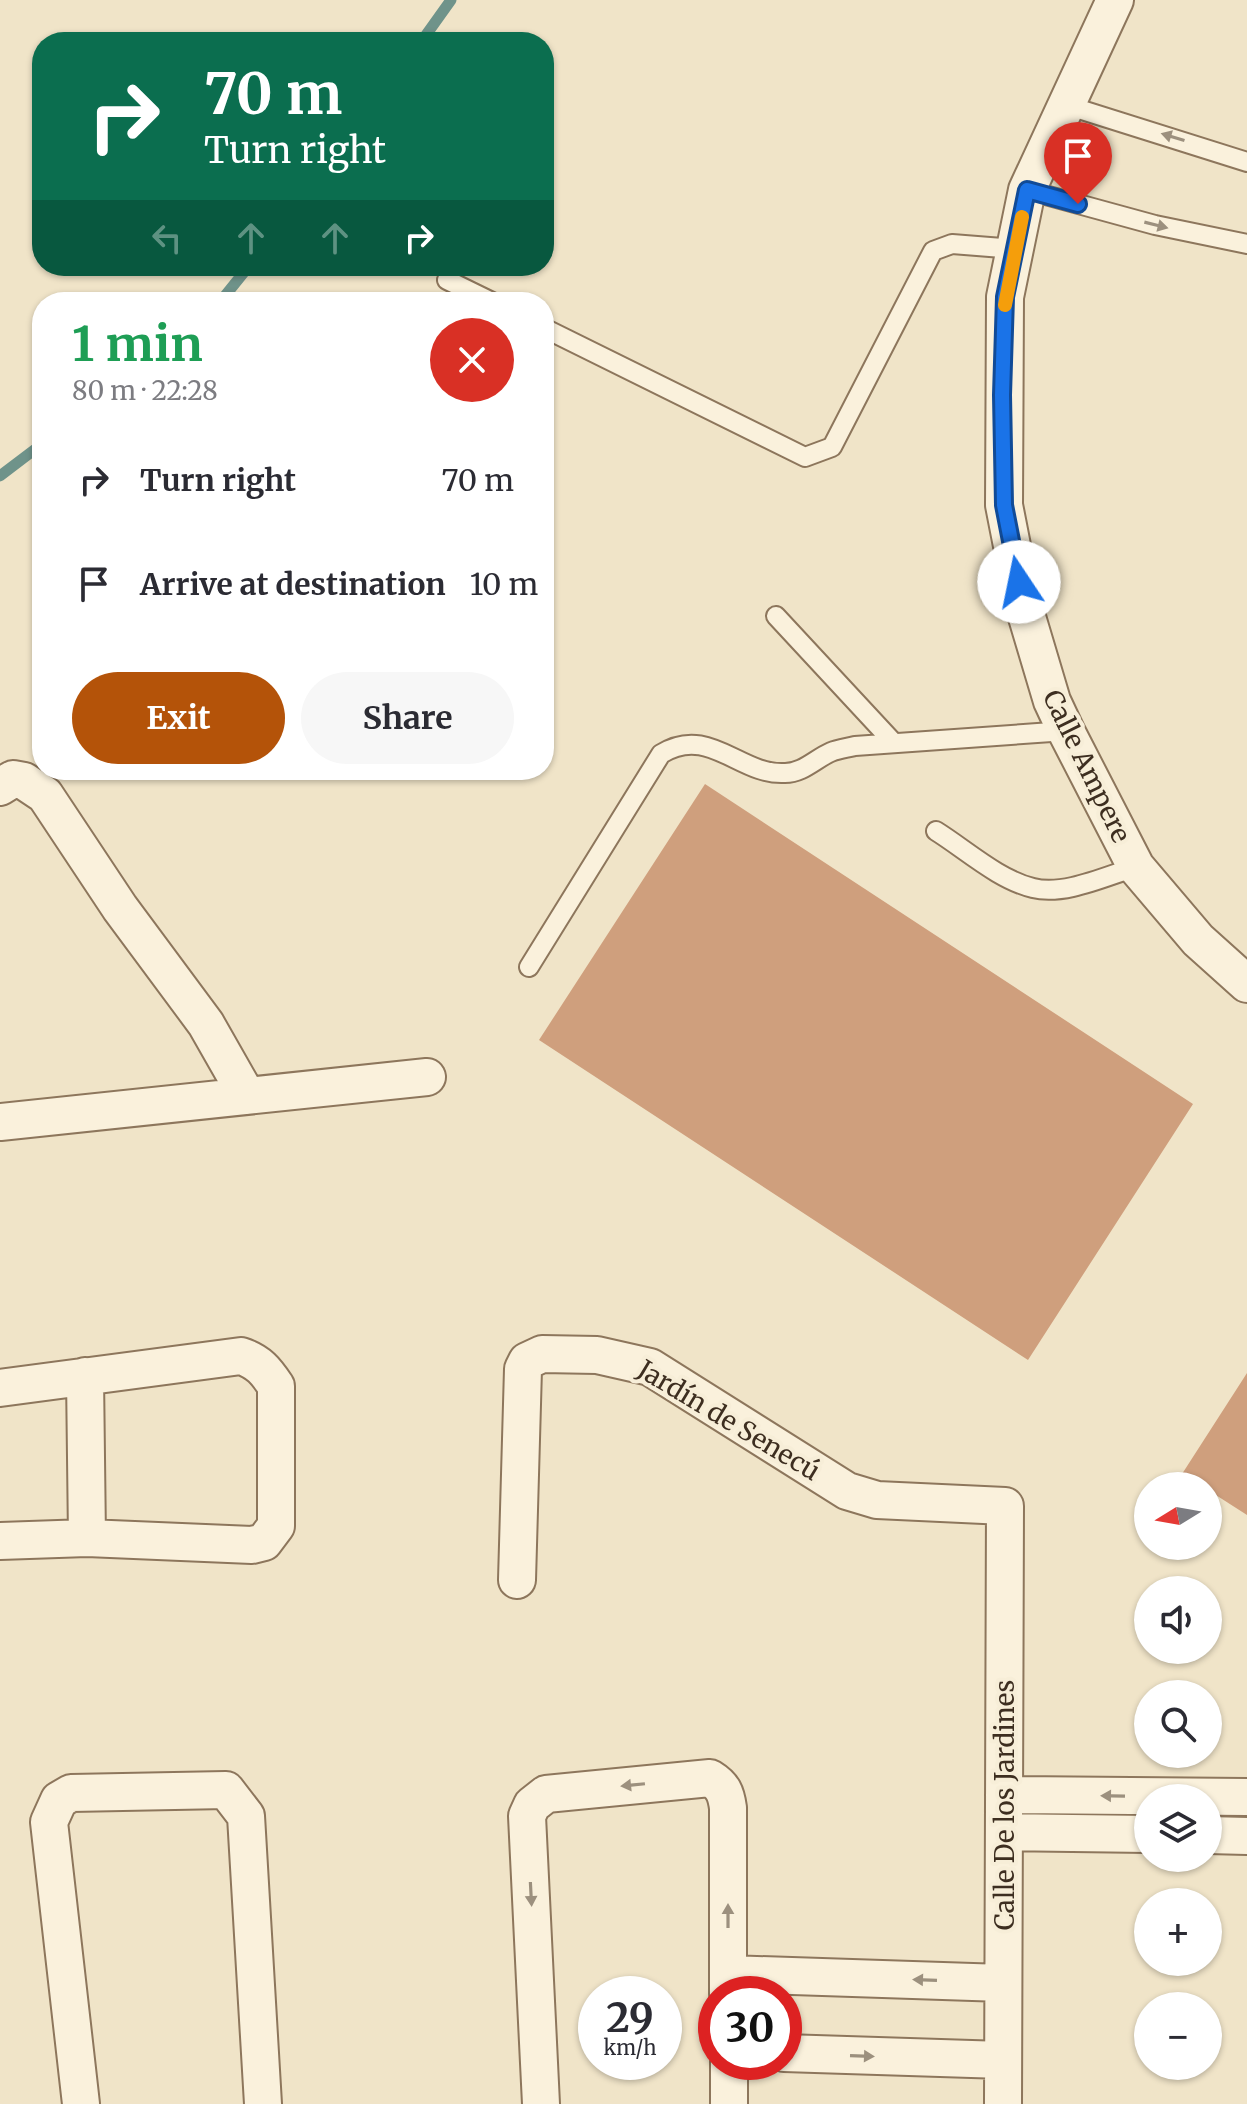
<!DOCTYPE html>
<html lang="en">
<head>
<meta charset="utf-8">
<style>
	:root { --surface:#fff; --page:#f7f7f7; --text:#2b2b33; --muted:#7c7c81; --accent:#b45309 }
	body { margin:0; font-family:Merriweather,serif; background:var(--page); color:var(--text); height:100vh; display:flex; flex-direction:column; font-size:30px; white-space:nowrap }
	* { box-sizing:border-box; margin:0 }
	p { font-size:26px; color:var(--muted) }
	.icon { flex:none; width:44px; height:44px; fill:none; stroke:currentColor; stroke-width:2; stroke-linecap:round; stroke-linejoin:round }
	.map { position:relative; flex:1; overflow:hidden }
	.drawer { position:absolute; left:32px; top:292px; width:522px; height:488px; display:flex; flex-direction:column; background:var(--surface); border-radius:32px; box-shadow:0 2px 6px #0004 }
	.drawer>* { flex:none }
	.top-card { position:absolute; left:32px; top:32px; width:522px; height:244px; border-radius:32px; box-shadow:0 2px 6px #0004; background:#0b6e4f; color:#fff; overflow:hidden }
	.needle { width:52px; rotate:259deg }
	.buttons { position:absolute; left:1134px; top:1472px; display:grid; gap:16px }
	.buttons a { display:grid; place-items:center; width:88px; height:88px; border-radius:50%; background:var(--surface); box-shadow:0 2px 6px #0004; font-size:40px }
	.speed { position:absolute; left:578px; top:1976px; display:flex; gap:16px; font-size:40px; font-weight:700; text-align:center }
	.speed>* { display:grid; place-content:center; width:104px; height:104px; border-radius:50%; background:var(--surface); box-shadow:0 2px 6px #0004; line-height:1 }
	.speed small { font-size:20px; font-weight:400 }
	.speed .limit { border:12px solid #d22; background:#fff; color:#111 }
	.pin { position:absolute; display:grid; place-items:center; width:68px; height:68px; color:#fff; margin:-82px -34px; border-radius:50% 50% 50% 0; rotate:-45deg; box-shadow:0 0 8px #0007 }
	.pin .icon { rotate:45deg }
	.me { position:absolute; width:88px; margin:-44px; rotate:349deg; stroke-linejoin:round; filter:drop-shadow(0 0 6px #0008) }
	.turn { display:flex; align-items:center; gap:28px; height:168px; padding:0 40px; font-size:36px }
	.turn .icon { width:104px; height:104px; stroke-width:2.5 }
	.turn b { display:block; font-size:56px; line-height:68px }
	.lanes { display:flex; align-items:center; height:76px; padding:0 40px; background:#0003; justify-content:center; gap:40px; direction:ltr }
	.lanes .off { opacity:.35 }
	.round { display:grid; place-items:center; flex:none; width:84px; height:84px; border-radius:42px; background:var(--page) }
	.headline { display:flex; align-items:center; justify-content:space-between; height:136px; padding:0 40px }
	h1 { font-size:48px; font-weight:700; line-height:60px; color:#1e9e55 }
	.primary-button { display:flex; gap:16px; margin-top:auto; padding:16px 40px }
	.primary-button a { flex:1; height:92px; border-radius:48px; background:var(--accent); color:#fff; font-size:32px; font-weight:700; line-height:92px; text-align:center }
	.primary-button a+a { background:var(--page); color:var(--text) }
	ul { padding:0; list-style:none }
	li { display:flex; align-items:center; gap:24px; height:104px; padding:0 40px }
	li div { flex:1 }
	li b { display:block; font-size:30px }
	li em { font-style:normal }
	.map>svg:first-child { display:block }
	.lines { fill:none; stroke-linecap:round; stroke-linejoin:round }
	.stream { stroke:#6f938a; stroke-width:11 }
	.building { fill:#cf9f7d }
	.service-casing { stroke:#8d765c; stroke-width:22 }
	.minor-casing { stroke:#8d765c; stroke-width:40 }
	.service { stroke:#faf1dc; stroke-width:18 }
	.minor { stroke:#faf1dc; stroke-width:36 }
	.oneway { fill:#9c907e }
	.route-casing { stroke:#114b97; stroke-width:20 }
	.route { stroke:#1a73e8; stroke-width:14 }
	.slow { stroke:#f59e0b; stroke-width:14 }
	.labels { text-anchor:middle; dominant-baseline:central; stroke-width:8; stroke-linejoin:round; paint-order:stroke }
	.street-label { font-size:26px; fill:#3d2e20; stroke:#f7eed8 }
</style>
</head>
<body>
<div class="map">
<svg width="1247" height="2104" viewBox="0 0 1247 2104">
	<rect width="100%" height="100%" fill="#f0e4c8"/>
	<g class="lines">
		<path class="stream" d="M421,42L451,0
			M220,302L249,266
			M0,476L42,444"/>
	</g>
	<path class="building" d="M705,784L1193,1104L1028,1360L539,1040Z
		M1247,1373V1515L1208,1490V1486L1182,1474Z"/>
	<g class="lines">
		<g class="service-casing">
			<path id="service" d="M1066,105L1247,162
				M1027,190L1155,225L1247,244
				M447,280L492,302
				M544,328L805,457L832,447L933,251L952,244L1015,249
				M776,616L893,742
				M936,831C965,849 999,880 1033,888C1064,896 1106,876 1136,867
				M529,967L661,754C709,724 740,776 785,773C803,773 815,759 831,752C838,749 847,748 855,746L1066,731"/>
		</g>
		<g class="minor-casing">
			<path id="minor" d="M1115,0L1027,190L1005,297L1004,505L1024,607L1052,701L1066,731L1136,867L1198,940L1247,984
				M0,787L13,779L24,781L45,795L120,908L206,1024L247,1096
				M0,1122L427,1077
				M85,1376L87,1538
				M0,1388L241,1356C259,1362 266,1371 276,1386V1526L264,1542L252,1545L87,1538L0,1541
				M517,1580L523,1369L527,1361L542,1354L597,1355L650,1367L847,1491L877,1500L1005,1506L1003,2104
				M1004,1795L1247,1797
				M1004,1832L1148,1834
				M1208,1835L1247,1836
				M728,1974L1003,1983
				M784,2053L1003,2060
				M729,2062V2104
				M81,2104L49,1822L59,1800L71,1793L226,1790L246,1816L263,2104
				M541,2104L527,1816L532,1805L546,1794L710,1778C723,1786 726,1793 728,1808V1994"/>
		</g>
		<use href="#service" class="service"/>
		<use href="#minor" class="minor"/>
	</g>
	<defs><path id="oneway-solid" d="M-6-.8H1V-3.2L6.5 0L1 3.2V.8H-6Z" transform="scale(2)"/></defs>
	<g class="oneway">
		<use href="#oneway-solid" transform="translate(1173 137) rotate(-163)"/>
		<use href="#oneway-solid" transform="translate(1156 225) rotate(14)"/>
		<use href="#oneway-solid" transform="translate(633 1785) rotate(174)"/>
		<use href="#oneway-solid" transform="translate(1113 1796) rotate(-179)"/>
		<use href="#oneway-solid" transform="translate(531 1894) rotate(87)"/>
		<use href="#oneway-solid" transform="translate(728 1916) rotate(-90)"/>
		<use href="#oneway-solid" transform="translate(925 1980) rotate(-178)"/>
		<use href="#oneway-solid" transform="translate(862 2056) rotate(2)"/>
	</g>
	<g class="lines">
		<g class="route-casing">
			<path id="route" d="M1019,582L1004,505L1002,395L1005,297L1027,190L1078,204"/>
		</g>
		<use href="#route" class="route"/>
		<path class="slow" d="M1005,305L1022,217"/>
	</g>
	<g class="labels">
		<g class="street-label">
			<text transform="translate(1087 766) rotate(64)">Calle Ampere</text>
			<text transform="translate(729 1420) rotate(31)">Jardín de Senecú</text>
			<text transform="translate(1004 1805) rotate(-90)">Calle De los Jardines</text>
		</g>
	</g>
</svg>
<div class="buttons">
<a><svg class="needle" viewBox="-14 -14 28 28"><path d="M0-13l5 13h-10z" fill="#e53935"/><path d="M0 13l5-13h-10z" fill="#7c7c81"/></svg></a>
<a><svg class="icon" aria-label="sound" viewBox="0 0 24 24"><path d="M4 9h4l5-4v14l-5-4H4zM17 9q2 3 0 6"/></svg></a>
<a><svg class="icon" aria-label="search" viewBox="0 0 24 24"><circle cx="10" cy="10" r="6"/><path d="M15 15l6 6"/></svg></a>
<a><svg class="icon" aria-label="layers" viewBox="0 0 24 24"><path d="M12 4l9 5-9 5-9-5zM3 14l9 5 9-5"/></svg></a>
<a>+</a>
<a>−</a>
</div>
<div class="speed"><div>29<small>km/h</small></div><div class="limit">30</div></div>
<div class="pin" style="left:1078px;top:204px;background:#d93025"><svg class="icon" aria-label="arrive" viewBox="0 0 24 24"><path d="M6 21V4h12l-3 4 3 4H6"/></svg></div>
<svg class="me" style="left:1019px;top:582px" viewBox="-20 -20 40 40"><circle r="19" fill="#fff"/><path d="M0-13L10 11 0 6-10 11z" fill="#1a73e8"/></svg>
<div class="top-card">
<div class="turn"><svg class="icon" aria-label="right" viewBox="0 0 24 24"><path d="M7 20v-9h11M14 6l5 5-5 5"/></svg><div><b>70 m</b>Turn right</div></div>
<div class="lanes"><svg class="icon off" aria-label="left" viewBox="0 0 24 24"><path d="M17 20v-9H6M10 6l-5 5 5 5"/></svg><svg class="icon off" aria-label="ahead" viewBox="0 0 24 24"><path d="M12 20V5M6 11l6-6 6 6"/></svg><svg class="icon off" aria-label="ahead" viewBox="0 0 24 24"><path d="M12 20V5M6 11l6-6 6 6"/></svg><svg class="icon" aria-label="right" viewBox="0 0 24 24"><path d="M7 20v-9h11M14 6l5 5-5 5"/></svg></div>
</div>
<section class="drawer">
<div class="headline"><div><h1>1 min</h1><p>80 m · 22:28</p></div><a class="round" style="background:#d93025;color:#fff"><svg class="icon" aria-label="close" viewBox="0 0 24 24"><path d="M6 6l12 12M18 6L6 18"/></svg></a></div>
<ul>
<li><svg class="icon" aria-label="right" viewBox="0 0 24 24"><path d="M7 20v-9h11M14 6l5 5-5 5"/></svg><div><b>Turn right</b></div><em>70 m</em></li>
<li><svg class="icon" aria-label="arrive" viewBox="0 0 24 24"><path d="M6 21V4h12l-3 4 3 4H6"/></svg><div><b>Arrive at destination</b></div><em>10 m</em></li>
</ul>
<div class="primary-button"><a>Exit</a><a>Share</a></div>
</section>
</div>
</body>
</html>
